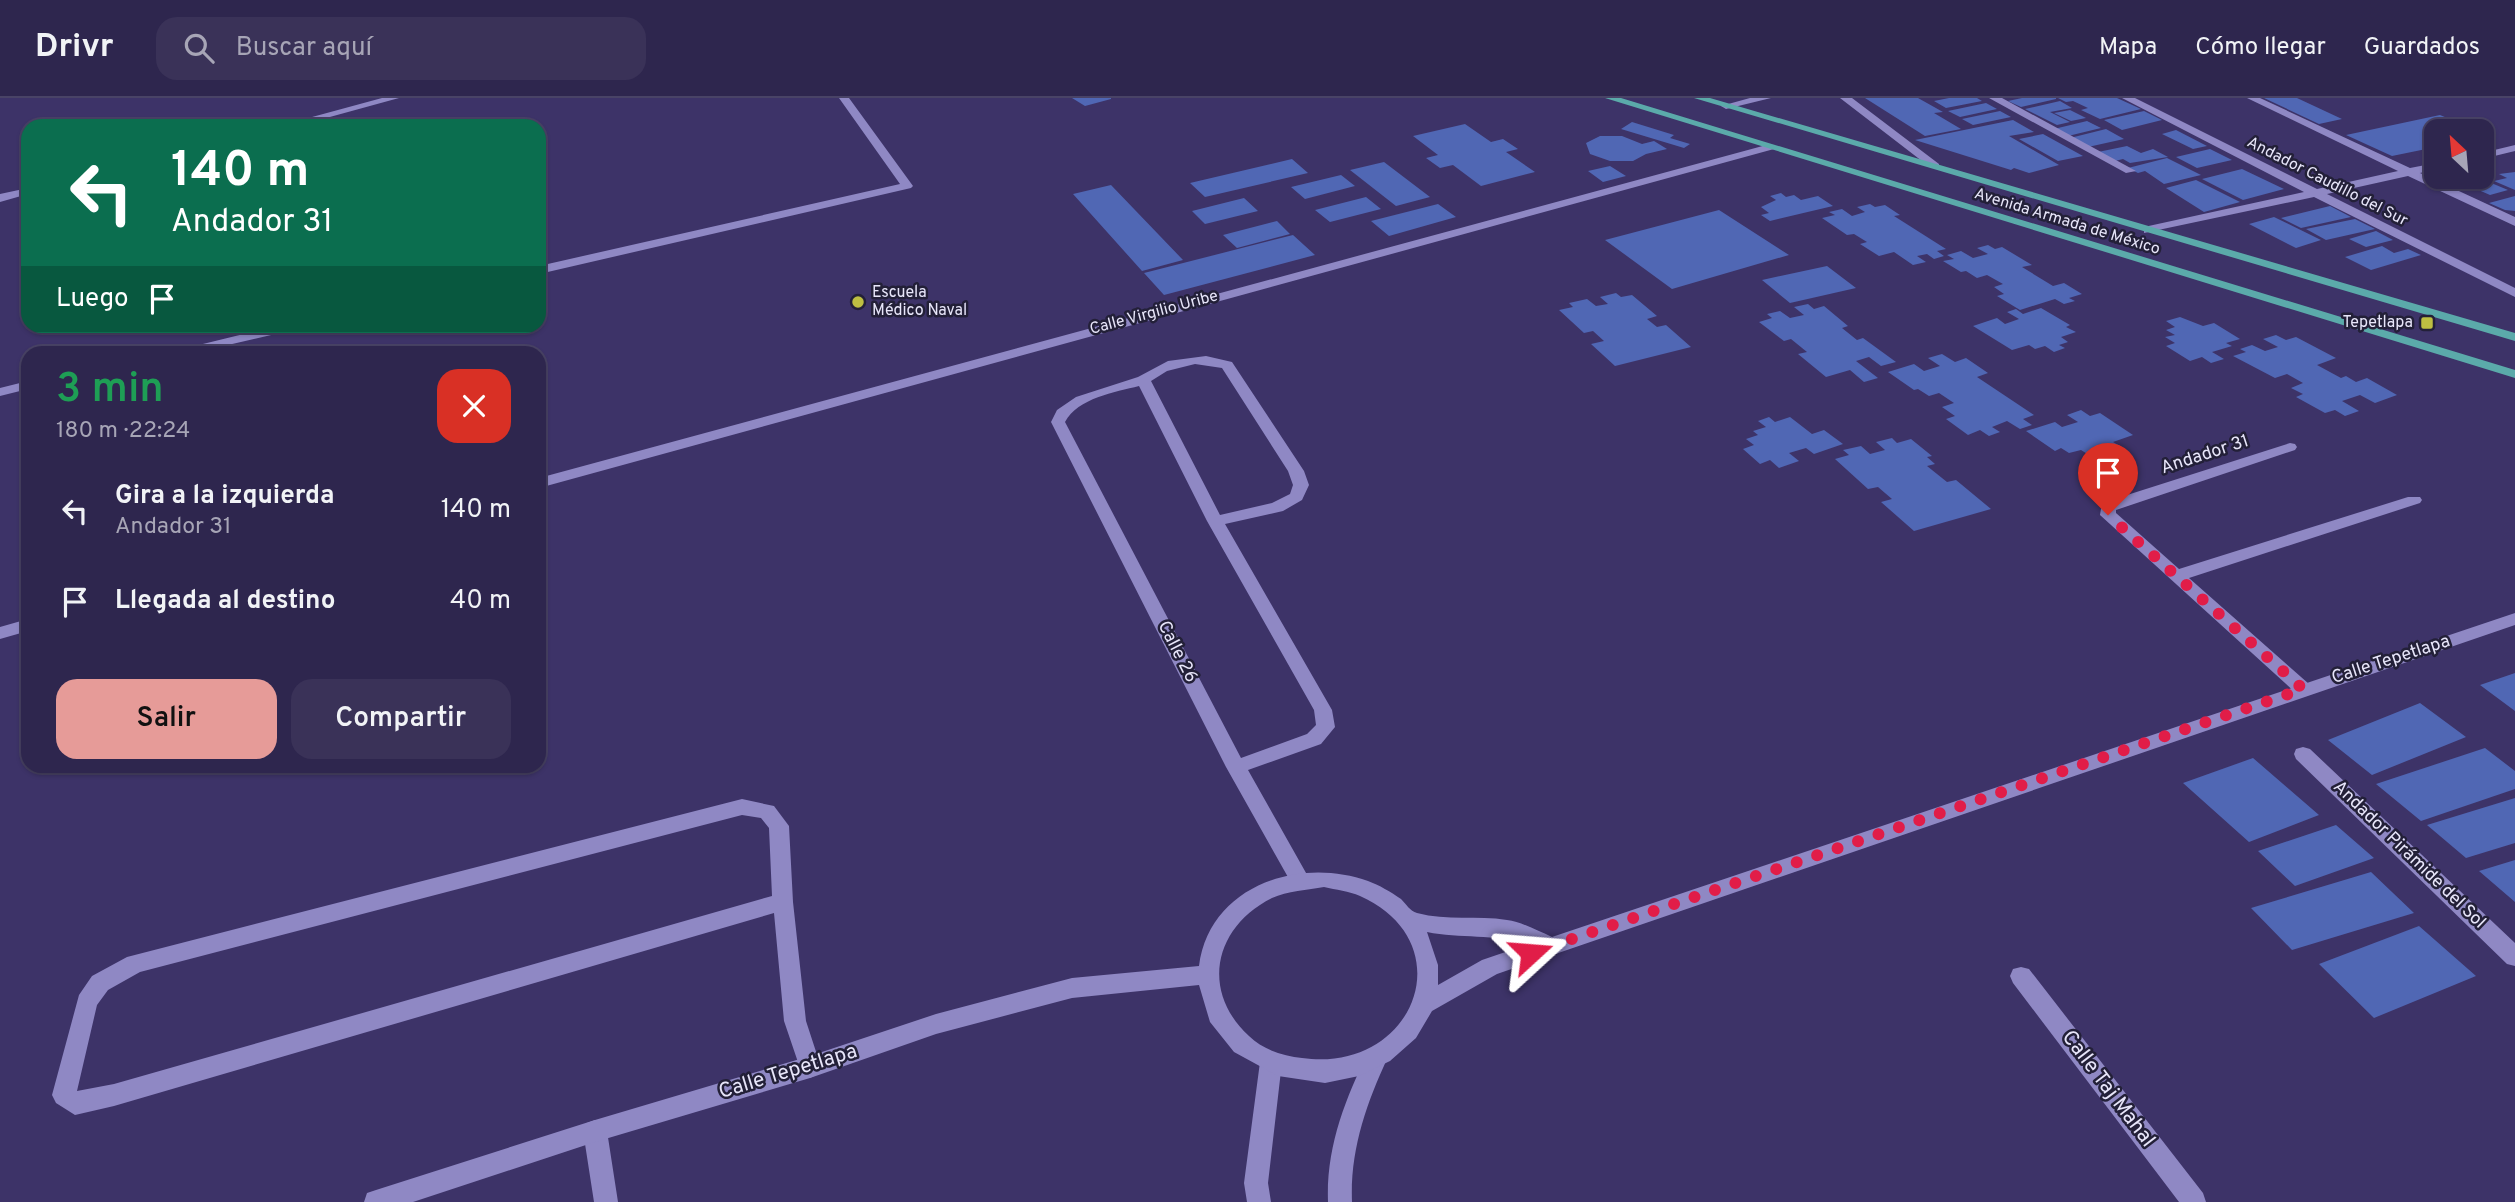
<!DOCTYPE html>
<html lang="es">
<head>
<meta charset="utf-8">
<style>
	:root { --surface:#2e264e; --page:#3a3258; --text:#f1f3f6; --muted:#a7a5b6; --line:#494366; --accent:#e69b98 }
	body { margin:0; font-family:Overpass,sans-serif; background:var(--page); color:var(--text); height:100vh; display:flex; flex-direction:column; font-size:26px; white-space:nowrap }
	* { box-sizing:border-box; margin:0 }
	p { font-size:23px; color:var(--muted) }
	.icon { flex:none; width:38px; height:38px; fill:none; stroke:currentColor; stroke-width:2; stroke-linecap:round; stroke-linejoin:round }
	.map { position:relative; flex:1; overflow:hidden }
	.panel { position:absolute; left:21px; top:248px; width:525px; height:427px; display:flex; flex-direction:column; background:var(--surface); border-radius:21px; box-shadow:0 2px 5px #0004,0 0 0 2px var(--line) }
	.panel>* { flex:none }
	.top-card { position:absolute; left:21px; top:21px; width:525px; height:214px; border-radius:21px; box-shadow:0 2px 5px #0004,0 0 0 2px var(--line); background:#0b6e4f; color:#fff; overflow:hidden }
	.needle { width:46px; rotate:334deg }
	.tools { position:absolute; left:2424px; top:21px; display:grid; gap:14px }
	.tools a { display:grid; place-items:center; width:70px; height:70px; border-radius:14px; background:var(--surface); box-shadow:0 2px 5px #0004,0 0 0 2px var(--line); font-size:35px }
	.pin { position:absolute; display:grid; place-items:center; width:60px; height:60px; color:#fff; margin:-72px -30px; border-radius:50% 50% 50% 0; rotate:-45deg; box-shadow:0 0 7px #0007 }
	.pin .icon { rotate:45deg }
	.me { position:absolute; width:77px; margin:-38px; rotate:71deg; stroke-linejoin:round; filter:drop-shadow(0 0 5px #0008) }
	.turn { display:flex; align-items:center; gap:24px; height:147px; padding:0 35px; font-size:32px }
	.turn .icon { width:91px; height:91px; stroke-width:2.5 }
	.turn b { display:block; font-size:49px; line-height:60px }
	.then { display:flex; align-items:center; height:66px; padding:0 35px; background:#0003; gap:14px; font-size:26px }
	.round { display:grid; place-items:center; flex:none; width:74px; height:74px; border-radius:21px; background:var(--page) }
	.overview { display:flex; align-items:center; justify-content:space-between; height:119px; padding:0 35px }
	h1 { font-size:42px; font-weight:600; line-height:52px; color:#1e9e55 }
	.button { display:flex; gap:14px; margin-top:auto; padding:14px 35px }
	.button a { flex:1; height:80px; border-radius:21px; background:var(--accent); color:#111; font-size:28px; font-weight:600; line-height:80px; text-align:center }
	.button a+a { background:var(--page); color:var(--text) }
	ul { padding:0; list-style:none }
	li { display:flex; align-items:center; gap:21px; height:91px; padding:0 35px }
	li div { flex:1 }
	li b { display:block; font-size:26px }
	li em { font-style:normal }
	header { display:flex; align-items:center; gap:42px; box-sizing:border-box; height:98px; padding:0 35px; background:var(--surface); border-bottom:2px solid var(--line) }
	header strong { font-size:33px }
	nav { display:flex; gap:38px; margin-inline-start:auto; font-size:24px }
	.search { width:490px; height:63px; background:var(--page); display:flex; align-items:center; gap:18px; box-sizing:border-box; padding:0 24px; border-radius:21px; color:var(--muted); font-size:26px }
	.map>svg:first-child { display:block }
	.building { fill:#5067b4 }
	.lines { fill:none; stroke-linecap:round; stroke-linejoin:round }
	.service { fill:#8f88c4; fill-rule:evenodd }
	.minor { fill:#8f88c4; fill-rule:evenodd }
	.tertiary { fill:#8f88c4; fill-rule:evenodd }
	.primary { fill:#5baaaa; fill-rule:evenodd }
	.route { stroke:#e11d48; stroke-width:12; stroke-dasharray:0 21.6 }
	.poi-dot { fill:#bebf42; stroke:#232038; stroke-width:2.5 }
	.labels { text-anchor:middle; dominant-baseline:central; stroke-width:5; stroke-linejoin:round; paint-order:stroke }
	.far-street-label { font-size:16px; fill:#e8e6fa; stroke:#232038 }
	.far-poi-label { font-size:16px; fill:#e8e6fa; stroke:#232038; text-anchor:start }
	.street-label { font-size:18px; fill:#e8e6fa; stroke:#232038 }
	.near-street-label { font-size:21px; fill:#e8e6fa; stroke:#232038 }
</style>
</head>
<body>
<header>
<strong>Drivr</strong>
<div class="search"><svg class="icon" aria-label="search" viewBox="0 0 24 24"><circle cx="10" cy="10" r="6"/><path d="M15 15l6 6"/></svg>Buscar aquí</div>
<nav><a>Mapa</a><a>Cómo llegar</a><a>Guardados</a></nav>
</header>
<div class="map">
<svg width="2515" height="1104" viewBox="0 0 2515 1104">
	<rect width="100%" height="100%" fill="#3d3368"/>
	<path class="building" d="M1072,0H1111V1L1085,8Z
		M1865,0H1918L1943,14L1934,15L1961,31L1925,38Z
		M1949,0H1977L1982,3L1946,10L1934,3Z
		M2022,0H2056V1L2021,9L2008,3Z
		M2058,0H2117L2141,11L2100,21L2081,12L2088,10L2073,3L2066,4Z
		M2264,0H2297L2342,21L2319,26Z
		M2060,3L2072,10L2050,14L2070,24L2057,27L2025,11Z
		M1986,5L1997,11L1960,19L1948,13Z
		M2070,12L2086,20L2071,23L2054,15Z
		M2000,13L2011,19L1973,27L1962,21Z
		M2144,13L2162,22L2122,32L2104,22Z
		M2440,17L2478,33H2436V49L2392,58L2346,37Z
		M2013,22L2034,34L2009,38L2059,67L2029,75L2014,70L2011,72L1915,42Z
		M2087,23L2101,30L2068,38L2054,31Z
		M1632,24L1674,37L1670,40L1690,46L1684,50L1621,31Z
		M1465,26L1491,44L1503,41L1518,51L1506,54L1535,74L1481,88L1453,67L1440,70L1426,60L1438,57L1413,38Z
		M2106,31L2124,41L2088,49L2070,40Z
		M2176,32L2207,48L2193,51L2162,36Z
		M2043,36L2083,58L2058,63L2019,41Z
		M1600,38H1622L1642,46L1654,43L1667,51L1646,56L1633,63H1610L1590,56L1586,45Z
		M2127,48L2141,55L2153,51L2168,59L2130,65L2123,61L2115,63L2098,54Z
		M2210,51L2232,62L2197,70L2176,59Z
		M2167,60L2201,77L2164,86L2145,73L2138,75L2128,70Z
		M1292,61L1308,75L1205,99L1190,85Z
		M1384,64L1430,99L1396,108L1350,72Z
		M1610,68L1626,78L1603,84L1588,73Z
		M2242,71L2284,91L2243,102L2202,81Z
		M2515,74V92L2494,83L2507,80L2499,76Z
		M1341,77L1355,88L1305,101L1291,89Z
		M2477,79L2508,92L2490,97L2460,84Z
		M2196,82L2240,104L2204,114L2166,90Z
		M1111,87L1183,162L1142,173L1073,96Z
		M1781,95L1786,99L1794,97L1801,102L1818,98L1833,108L1770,123L1761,117L1769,115L1761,109L1776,102L1770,98Z
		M2515,98V113L2505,112L2489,105Z
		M1366,99L1381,111L1330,124L1315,112Z
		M1244,100L1258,113L1205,126L1192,113Z
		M1438,106L1456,119L1389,138L1371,123Z
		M1870,106L1875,109L1885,107L1900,117L1894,118L1946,151L1937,153L1944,158L1934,161L1927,156L1917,158L1926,164L1913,167L1894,154L1879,158L1860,146L1867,144L1854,136L1847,137L1822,120L1835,117L1829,114L1842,111L1852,118L1865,114L1857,109Z
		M2330,108L2351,119L2301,130L2281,120Z
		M1719,112L1789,157L1672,191L1605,142Z
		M2274,119L2321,142L2296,150L2249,126Z
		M2355,121L2375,131L2326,142L2306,131Z
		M1277,123L1290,136L1237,150L1223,137Z
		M2376,133L2393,142L2366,149L2349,141Z
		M1293,137L1315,157L1164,197L1144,175Z
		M1988,147L1995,151L2002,149L2032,167L2022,169L2053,188L2064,185L2082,196L2069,200L2075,203L2064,206L2055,201L2020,212L1997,198L2004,196L1994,189L2003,186L1987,177L1977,180L1966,173L1961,174L1943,163L1954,161L1947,157L1961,153L1973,160L1988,156L1977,150Z
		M2382,148L2394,155L2408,151L2421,157L2371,172L2345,159Z
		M1827,168L1856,190L1790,205L1762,182Z
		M1616,195L1621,199L1632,197L1657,218L1647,221L1657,229L1666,227L1691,249L1615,268L1591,246L1604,243L1593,233L1584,235L1559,212L1573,209L1569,205L1587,201L1596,208L1608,206L1600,199Z
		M1808,206L1814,211L1824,208L1848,228L1842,230L1857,242L1863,240L1896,264L1881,268L1869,259L1856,263L1878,280L1864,284L1850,272L1826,279L1798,256L1807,254L1791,241L1784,243L1759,224L1772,220L1767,216L1780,213L1790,220L1804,217L1794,209Z
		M2041,210L2070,227L2066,229L2076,234L2061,239L2068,244L2059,247L2065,250L2054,254L2045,248L2035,251L2029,247L2012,252L1973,228L1997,220L2005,226L2019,221L2007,214L2016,211L2023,216Z
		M2180,219L2203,228L2214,225L2240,241L2226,245L2232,248L2212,254L2224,261L2211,265L2202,259L2190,263L2166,248L2175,245L2165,239L2175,237L2166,232L2175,229L2166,223Z
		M2276,237L2286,242L2296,239L2336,260L2317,267L2341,280L2346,278L2356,284L2367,280L2397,297L2375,305L2360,297L2342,303L2359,313L2345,318L2335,312L2325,315L2296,299L2303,296L2291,290L2303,285L2287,276L2275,280L2233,258L2246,254L2240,251L2252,247L2265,253L2278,249L2263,241Z
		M1942,256L1955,264L1966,260L1988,275L1977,279L2034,317L2023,321L2032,327L2020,331L2007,323L1992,329L2000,334L1989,338L1980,332L1968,337L1946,321L1955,318L1942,309L1954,305L1939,295L1929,298L1918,291L1914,292L1888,274L1914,266L1924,273L1940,268L1928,260Z
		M2081,312L2090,318L2100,315L2133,337L2113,344L2122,349L2092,359L2081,352L2069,355L2061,350L2055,353L2026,333L2055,324L2062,329L2078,324L2067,317Z
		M1769,319L1775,324L1790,319L1812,336L1824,332L1843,346L1814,356L1806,350L1789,355L1799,363L1779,370L1770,362L1760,366L1743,351L1754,347L1746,341L1758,337L1753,333L1766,329L1758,323Z
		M1892,340L1897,345L1911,341L1932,358L1927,359L1935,366L1927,368L1947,384L1956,382L1991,411L1914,433L1881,404L1892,401L1878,389L1868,391L1835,361L1849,357L1843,352L1861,348L1870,356L1885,352L1876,344Z
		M2515,575V613L2480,587Z
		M2420,605L2466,639L2372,677L2328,642Z
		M2485,650L2515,673V691L2421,723L2376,686Z
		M2253,660L2319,717L2249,744L2183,685Z
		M2515,700V745L2466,760L2427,727Z
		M2336,727L2374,760L2295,788L2258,753Z
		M2515,762V804L2479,773Z
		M2371,774L2414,815L2292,852L2251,810Z
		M2419,828L2476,878L2374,920L2319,866Z"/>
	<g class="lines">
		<path class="service" d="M382,0H399L297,28H279Z
			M839,0H849L913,88L911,90L539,176V168L900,86Z
			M28,90V96L0,104V96Z
			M277,228H299L297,231L189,256H162Z
			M28,283V291L0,298V290Z"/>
		<path class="minor" d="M1750,0H1771L1726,11L1721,8Z
			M1840,0H1852L1939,66V70H1931Z
			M1989,0H2002L2136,73L2126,75Z
			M2122,0H2135L2317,91L2398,73L2247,0H2260L2410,70L2436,65V71L2420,75L2515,119V128L2408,78L2327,96L2515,190V199L2314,99L2144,135V129L2304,94Z
			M1770,46L1776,49L1774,51L539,390V380Z
			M2515,47V53L2482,61V55Z
			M1206,258L1232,264L1304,373L1309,387L1302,402L1283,413L1225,426L1332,612L1335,629L1321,646L1248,672L1310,782L1307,788L1300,790L1293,788L1226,669L1051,324L1057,312L1076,299L1138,279L1168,263ZM1195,266L1222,270L1288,373L1293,387L1290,396L1272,405L1220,417L1151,283L1167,273ZM1139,288L1207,423L1314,612L1316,627L1307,636L1241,660L1065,324C1078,300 1115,294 1139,288Z
			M2290,345L2295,346L2297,349L2295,352L2116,412V415L2179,471L2408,399H2420L2422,402L2420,405L2189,480L2309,586L2312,591L2309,596H2297L2100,417L2102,405Z
			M28,521V533L0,541V529Z
			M2303,649L2310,651L2515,845V868L2507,866L2296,661L2294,656L2296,651Z
			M742,701L774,708L789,728L793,804L806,923L821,969L818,976L810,980L802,976L784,923L774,815L114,1008L75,1017L56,1005L52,997L79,897L92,878L127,859ZM742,717L761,720L769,730L772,798L114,986L77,993L97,907L108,892L140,874Z
			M2021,869L2029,871L2203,1095L2206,1104H2179L2013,885L2010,878L2013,871Z
			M1376,951L1384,954L1387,961C1366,1007 1350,1052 1352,1104H1328C1326,1049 1345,1002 1368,954Z
			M1271,954L1279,957L1282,964L1268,1085L1271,1104H1247L1244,1085L1260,964L1263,957Z
			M595,1022L603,1025L607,1033L618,1104H594L583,1033L587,1025Z"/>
		<path class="tertiary" d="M2515,515V527L1497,876L1432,913L1416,940L1390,963L1359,978L1325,985L1278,978L1234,954L1210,924L1199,887L1072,900L936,936L810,980L595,1044L413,1104H364L367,1095L376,1092L595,1022L810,958L936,916L1072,880L1199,868C1209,788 1299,758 1368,783C1379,787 1391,794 1401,801C1406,806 1410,813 1417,815C1447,823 1477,817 1507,822C1522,824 1538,833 1552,839ZM1324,789C1336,792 1349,793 1360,798C1465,845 1414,976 1302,960C1284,958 1263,952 1249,938C1200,893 1214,829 1272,800C1287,793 1308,792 1324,789ZM1427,834C1460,841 1495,835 1526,847L1482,862L1438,887V867Z"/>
		<path class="primary" d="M1605,0H1621L2515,272V280Z
			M1694,0H1710L2515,235V243Z"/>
	</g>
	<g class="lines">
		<path class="route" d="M1531,855L2303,591L2108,417"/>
	</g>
	<g class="poi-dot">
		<circle cx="858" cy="204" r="7"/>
		<rect x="2420" y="218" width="14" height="14" rx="3.5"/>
	</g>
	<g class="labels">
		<g class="far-street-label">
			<text transform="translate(2327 84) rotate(27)">Andador Caudillo del Sur</text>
			<text transform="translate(2067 124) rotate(17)">Avenida Armada de México</text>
			<text transform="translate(1154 215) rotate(-15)">Calle Virgilio Uribe</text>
		</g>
		<g class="far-poi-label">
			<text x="872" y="195">Escuela<tspan x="872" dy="18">Médico Naval</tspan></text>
			<text x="2413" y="225" text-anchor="end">Tepetlapa</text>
		</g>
		<g class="street-label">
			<text transform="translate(2205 357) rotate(-18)">Andador 31</text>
			<text transform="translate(1177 554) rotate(63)">Calle 26</text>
			<text transform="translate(2391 562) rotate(-18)">Calle Tepetlapa</text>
			<text transform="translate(2409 757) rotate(44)">Andador Pirámide del Sol</text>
		</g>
		<g class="near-street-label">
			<text transform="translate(788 974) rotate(-17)">Calle Tepetlapa</text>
			<text transform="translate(2108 991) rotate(53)">Calle Taj Mahal</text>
		</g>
	</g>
</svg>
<div class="tools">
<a><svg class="needle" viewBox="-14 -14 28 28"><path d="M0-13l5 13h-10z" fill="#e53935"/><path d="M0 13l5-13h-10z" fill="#a7a5b6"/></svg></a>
</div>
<div class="pin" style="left:2108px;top:417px;background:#d93025"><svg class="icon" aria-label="arrive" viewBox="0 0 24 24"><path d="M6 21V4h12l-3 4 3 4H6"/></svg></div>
<svg class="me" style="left:1531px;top:855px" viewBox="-20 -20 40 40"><path d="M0-17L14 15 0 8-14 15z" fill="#e11d48" stroke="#fff" stroke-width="4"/></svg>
<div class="top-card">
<div class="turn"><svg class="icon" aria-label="left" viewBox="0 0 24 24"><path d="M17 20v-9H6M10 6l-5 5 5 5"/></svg><div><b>140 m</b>Andador 31</div></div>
<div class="then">Luego<svg class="icon" aria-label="arrive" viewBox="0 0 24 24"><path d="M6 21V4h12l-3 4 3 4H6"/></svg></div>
</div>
<section class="panel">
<div class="overview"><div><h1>3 min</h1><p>180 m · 22:24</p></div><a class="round" style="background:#d93025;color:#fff"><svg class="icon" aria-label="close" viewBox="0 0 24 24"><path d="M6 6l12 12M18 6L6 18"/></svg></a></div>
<ul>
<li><svg class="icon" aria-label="left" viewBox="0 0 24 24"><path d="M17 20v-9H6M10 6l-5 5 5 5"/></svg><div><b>Gira a la izquierda</b><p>Andador 31</p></div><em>140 m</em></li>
<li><svg class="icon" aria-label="arrive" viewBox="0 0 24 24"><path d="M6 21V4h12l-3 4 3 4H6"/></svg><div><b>Llegada al destino</b></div><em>40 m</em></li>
</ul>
<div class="button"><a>Salir</a><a>Compartir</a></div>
</section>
</div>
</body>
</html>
